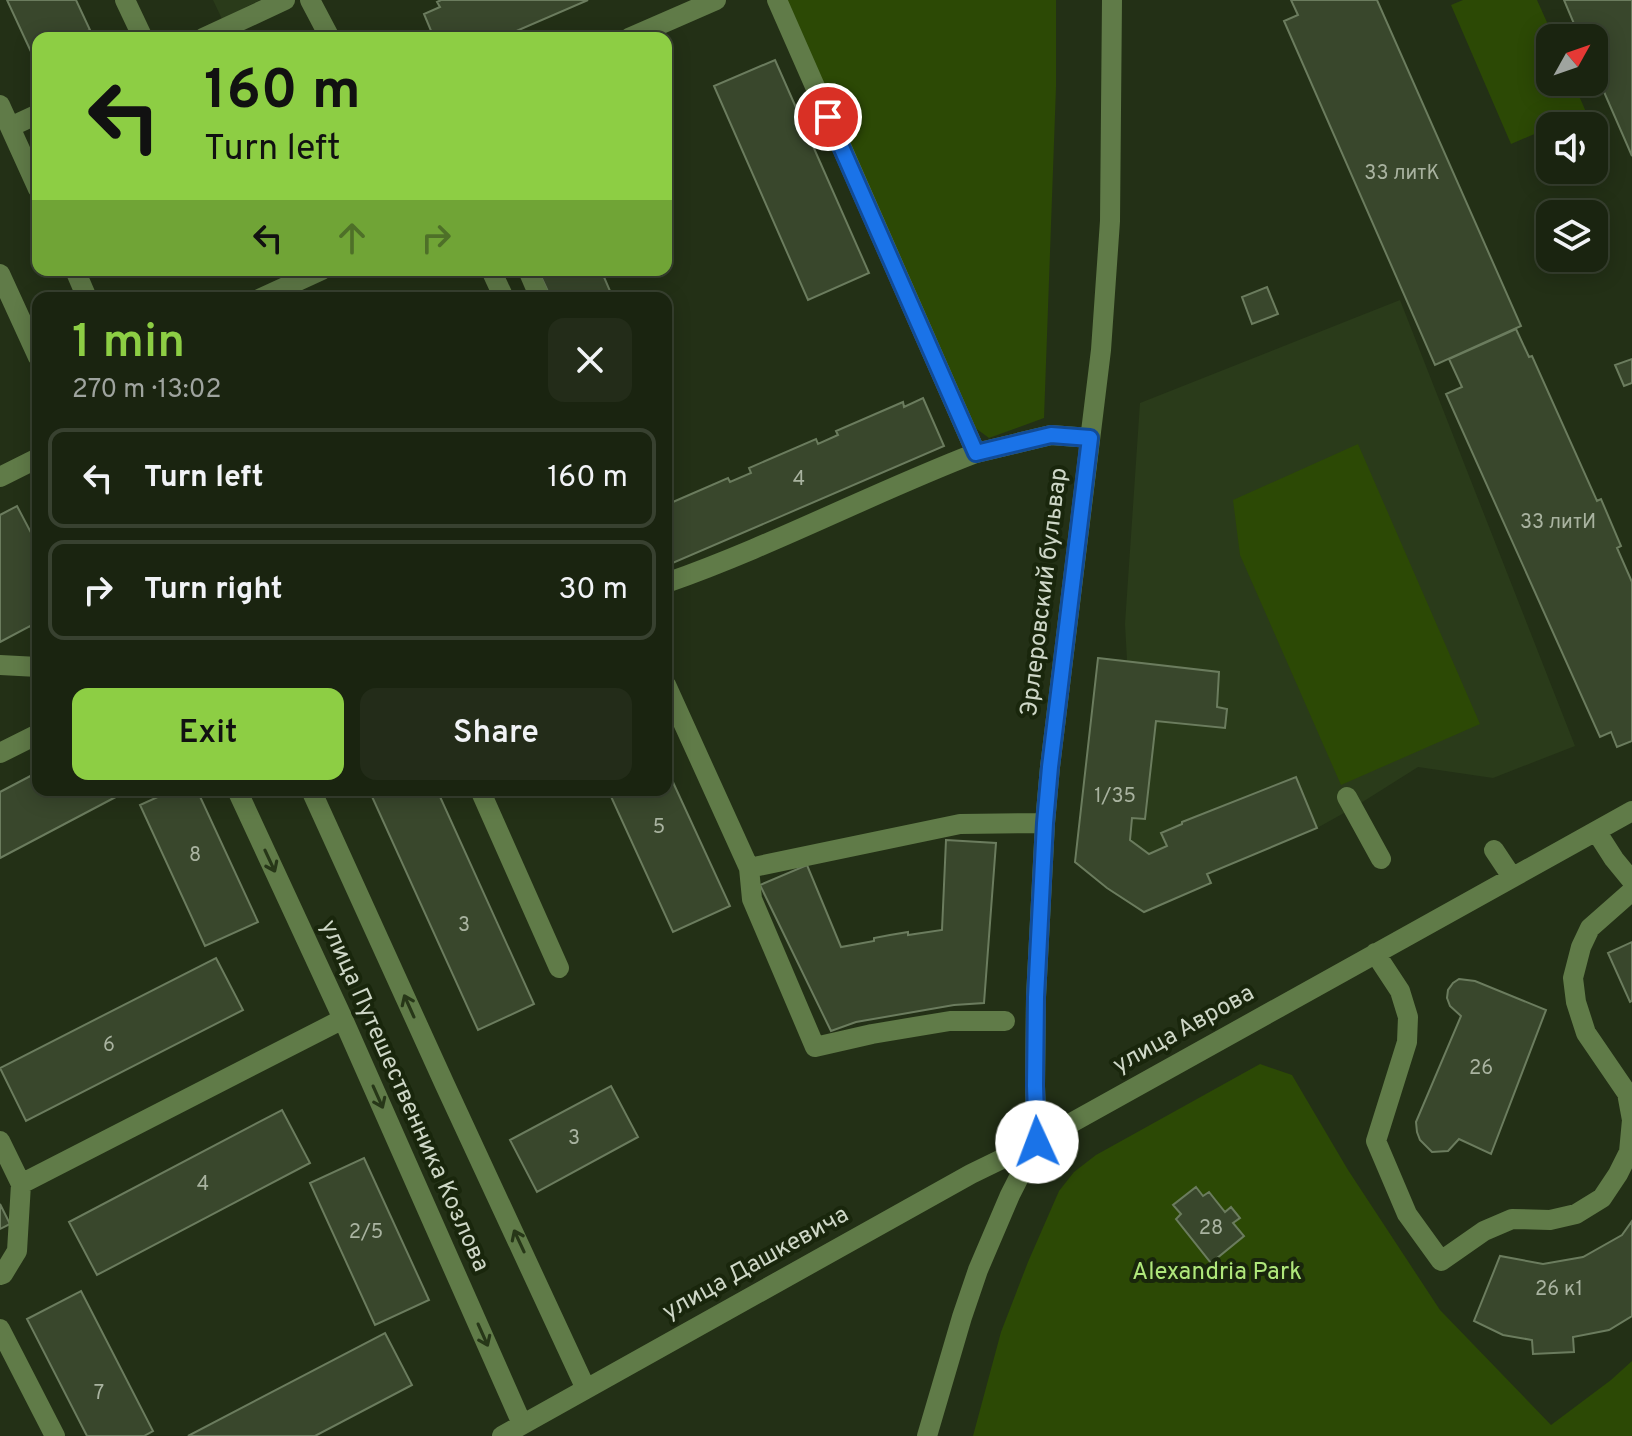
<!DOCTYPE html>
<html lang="en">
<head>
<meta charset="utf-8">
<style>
	:root { --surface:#1a2410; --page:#232c19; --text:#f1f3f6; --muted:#9fa49f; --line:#384130; --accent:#8dce44 }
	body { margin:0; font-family:Overpass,sans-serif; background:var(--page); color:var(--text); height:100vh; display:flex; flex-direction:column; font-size:30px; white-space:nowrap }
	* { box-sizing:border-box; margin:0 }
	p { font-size:26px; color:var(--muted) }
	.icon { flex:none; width:44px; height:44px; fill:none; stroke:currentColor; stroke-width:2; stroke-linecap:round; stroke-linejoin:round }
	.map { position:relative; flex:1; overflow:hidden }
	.panel { position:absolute; left:32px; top:292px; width:640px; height:504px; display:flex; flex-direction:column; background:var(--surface); border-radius:16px; box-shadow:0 4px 20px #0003,0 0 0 2px var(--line) }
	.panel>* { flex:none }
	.top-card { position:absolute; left:32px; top:32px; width:640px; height:244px; border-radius:16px; box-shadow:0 4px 20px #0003,0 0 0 2px var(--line); background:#8dce44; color:#111; overflow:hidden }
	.needle { width:52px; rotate:50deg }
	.fabs { position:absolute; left:1536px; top:24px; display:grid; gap:16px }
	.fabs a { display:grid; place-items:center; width:72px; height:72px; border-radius:16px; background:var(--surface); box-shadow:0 4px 20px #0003,0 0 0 2px var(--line); font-size:40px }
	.pin { position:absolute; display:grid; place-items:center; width:68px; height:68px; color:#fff; margin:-34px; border:4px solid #fff; border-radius:50%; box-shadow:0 2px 8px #0007 }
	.me { position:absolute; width:88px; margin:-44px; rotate:358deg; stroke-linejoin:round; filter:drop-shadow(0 0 6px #0008) }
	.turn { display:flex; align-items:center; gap:28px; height:168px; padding:0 40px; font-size:36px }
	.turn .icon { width:104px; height:104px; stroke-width:2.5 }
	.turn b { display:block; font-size:56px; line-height:68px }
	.lanes { display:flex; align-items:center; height:76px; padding:0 40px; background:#0003; justify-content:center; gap:40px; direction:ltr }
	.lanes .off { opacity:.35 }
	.round { display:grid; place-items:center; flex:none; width:84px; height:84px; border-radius:16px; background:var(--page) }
	.summary { display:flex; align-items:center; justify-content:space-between; height:136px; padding:0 40px }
	h1 { font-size:48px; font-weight:600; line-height:60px; color:var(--accent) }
	.cta { display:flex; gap:16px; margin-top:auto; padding:16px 40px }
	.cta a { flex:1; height:92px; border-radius:16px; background:var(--accent); color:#111; font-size:32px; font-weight:600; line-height:92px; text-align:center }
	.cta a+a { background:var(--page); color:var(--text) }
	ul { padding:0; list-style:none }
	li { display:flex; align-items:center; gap:24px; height:100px; margin:0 16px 12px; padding:0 24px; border:4px solid var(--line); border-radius:16px }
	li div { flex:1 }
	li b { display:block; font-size:30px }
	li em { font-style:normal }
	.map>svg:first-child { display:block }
	.built { fill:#2a3b1a }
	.green { fill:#2c4905 }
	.building { fill:#39472c; stroke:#6b7c5e; stroke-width:2 }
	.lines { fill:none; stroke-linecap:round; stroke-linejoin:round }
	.minor { stroke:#607b48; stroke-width:20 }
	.oneway { stroke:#273718 }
	.route-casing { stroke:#114b97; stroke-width:20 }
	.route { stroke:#1a73e8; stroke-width:14 }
	.labels { text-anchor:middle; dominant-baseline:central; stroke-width:8; stroke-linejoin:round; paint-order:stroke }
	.number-label { font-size:20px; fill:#a9b3a0 }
	.street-label { font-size:24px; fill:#ced7c7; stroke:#19260c }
	.park-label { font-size:24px; fill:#afe77b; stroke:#19260c }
</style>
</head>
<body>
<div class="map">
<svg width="1632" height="1436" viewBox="0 0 1632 1436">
	<rect width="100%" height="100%" fill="#233016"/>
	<path class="built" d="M213,0H260L222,19Z
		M1400,300L1575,746L1493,778L1418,767L1353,808L1317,828L1207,874L1211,883L1144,912L1107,888L1075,862L1098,658L1127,660L1125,624L1140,403Z"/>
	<path class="green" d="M786,0H1056V87L1044,418L989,438L974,427Z
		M1463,0H1537L1554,38H1550V82H1573L1586,112L1511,144L1451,5Z
		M1358,444L1480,724L1341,785L1240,555L1233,500Z
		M1260,1064L1292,1075L1348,1170L1440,1310L1551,1425L1611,1380L1632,1361V1436H973L1001,1332L1028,1262L1059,1191L1074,1172L1096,1155Z"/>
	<path class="building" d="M7,0H76L90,30L72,38H38V53L33,56Z
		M441,0H588L500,38H434L424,14L440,7L437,2Z
		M1291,0H1377L1521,326L1435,365L1284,21L1298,15Z
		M1564,0H1632V156L1594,69V38H1580Z
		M775,60L869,273L808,300L714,86Z
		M538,270H601L613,298H551Z
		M1267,287L1278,314L1252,324L1242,297Z
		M1516,329L1529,357L1532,356L1597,501L1601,499L1621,546L1617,548L1632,582V741L1617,747L1611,732L1600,737L1446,394L1462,387L1449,359Z
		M1632,359V383L1624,386L1615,365Z
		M923,398L944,446L668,565L666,561V505L728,478L730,482L751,473L749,468L816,439L818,444L838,435L836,431L903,402L904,407Z
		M17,506L38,546V641L30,626L0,642V515Z
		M1098,658L1219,672L1217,707L1227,709L1225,728L1156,721L1145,819L1132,818L1130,840L1149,854L1167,846L1161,833L1182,824V822L1296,777L1317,828L1207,874L1211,883L1144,912L1107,888L1075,862Z
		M666,767L730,906L673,932L608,790H666Z
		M38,772V790H129L0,858V792Z
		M173,790H197L258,922L205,946L140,805Z
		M369,790H437L534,1004L478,1030Z
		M946,840L996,843L984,1003L954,1005L856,1022L831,1031L760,885L807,865L841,947L874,941V938L890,935L908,932V935L942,930Z
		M1632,942V1001L1630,1002L1608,953Z
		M216,958L243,1010L26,1121L0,1068Z
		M1459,979L1475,981L1546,1010L1491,1154L1459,1139L1448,1151L1432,1152L1420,1140L1417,1132L1416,1122L1461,1016L1450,1006L1447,998L1448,990L1453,983Z
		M611,1086L638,1137L537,1192L510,1140Z
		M282,1110L310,1163L97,1275L69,1222Z
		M364,1158L429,1300L375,1325L310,1183Z
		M1196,1187L1203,1196L1209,1192L1225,1212L1231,1207L1240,1218L1233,1223L1244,1236L1211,1263L1176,1219L1181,1214L1173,1205Z
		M0,1204L10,1224L0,1229Z
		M1632,1221V1316L1609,1330L1573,1337L1574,1352L1533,1354L1532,1340L1503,1335L1474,1321L1500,1256L1543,1264L1583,1257L1622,1235Z
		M81,1291L153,1431L144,1436H87L27,1319Z
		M385,1333L412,1385L315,1436H188Z"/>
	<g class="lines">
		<path class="minor" d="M125,0L143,38
			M310,0L330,38
			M777,0L976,453L1051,435L1090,438
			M203,38L285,0
			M629,38L716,0
			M0,105L38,189
			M10,127L38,114
			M75,270L87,298
			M491,270L504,298
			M528,270L540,298
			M0,274L38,357
			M261,298L322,270
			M0,477L38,458
			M666,583C772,546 872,493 976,453
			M0,665L38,667
			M666,685L749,868L960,824L1045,823
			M0,753L38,734
			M237,790L343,1019L522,1424
			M311,790L445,1085L586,1389
			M480,790L559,968
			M1347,797L1381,859
			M1596,831L1614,859L1632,881
			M1494,850L1512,877
			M749,868L752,899L815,1047L872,1034L950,1021H1005
			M1375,953L1400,991L1408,1017L1407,1042L1376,1141L1407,1214L1441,1261L1484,1231L1512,1219L1550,1220L1576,1214L1602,1198L1618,1174L1629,1152L1632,1120L1627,1093L1586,1033L1576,1002L1573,978L1581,947L1590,928L1632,891
			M0,1141L21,1184L17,1251L3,1274L0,1275
			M21,1184L343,1019
			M0,1329L55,1436
			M502,1436L971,1174L1037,1142L1632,811
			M927,1436L962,1317L978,1270L1010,1195L1037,1142L1035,1086L1036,997L1045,823L1050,767L1101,350L1110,221L1112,0"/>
	</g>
	<defs><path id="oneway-shaft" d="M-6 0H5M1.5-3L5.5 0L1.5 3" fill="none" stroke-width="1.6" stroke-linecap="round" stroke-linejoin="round" transform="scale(2)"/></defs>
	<g class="oneway">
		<use href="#oneway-shaft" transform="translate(270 861) rotate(65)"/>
		<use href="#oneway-shaft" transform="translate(409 1006) rotate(-114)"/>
		<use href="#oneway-shaft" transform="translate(378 1097) rotate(66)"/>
		<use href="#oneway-shaft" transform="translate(519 1241) rotate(-115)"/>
		<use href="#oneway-shaft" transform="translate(483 1335) rotate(66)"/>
	</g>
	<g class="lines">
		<g class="route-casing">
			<path id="route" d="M828,117L976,453L1051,435L1090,438L1050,767L1045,823L1036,997L1035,1086L1037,1142"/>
		</g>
		<use href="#route" class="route"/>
	</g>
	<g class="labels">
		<g class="number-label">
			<text x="1402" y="174">33 литК</text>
			<text x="799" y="480">4</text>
			<text x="1558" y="523">33 литИ</text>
			<text x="1115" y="797">1/35</text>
			<text x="659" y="828">5</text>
			<text x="195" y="856">8</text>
			<text x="464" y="926">3</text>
			<text x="109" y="1046">6</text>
			<text x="1481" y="1069">26</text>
			<text x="574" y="1139">3</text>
			<text x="203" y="1185">4</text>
			<text x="1211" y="1229">28</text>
			<text x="366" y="1233">2/5</text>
			<text x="1559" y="1290">26 к1</text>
			<text x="99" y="1394">7</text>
		</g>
		<g class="street-label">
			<text transform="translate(1045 592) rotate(-83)">Эрлеровский бульвар</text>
			<text transform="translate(1184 1030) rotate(-29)">улица Аврова</text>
			<text transform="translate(404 1096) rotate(66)">улица Путешественника Козлова</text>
			<text transform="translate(756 1264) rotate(-29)">улица Дашкевича</text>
		</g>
		<g class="park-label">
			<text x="1217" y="1273">Alexandria Park</text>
		</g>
	</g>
</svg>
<div class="fabs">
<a><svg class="needle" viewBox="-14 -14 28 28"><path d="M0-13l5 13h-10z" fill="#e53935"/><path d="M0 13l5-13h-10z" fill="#9fa49f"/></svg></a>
<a><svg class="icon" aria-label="sound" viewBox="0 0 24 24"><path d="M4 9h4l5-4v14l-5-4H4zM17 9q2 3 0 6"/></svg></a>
<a><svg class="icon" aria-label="layers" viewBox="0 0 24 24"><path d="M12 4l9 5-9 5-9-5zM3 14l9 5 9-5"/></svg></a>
</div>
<div class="pin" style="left:828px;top:117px;background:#d93025"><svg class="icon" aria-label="arrive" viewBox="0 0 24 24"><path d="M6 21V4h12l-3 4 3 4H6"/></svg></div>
<svg class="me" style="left:1037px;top:1142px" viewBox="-20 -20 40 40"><circle r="19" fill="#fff"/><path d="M0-13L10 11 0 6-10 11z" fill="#1a73e8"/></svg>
<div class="top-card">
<div class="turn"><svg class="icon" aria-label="left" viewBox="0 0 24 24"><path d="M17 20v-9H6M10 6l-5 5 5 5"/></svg><div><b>160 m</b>Turn left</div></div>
<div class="lanes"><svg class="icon" aria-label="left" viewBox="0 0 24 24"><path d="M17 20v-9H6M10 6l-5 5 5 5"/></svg><svg class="icon off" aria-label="ahead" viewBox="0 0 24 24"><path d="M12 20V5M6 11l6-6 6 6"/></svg><svg class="icon off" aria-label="right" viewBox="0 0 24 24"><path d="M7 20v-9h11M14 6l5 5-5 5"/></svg></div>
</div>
<section class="panel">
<div class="summary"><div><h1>1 min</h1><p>270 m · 13:02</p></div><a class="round"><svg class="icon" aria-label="close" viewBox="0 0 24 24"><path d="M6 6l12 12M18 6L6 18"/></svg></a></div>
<ul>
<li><svg class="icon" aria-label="left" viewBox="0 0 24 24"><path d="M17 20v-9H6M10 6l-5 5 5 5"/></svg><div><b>Turn left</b></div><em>160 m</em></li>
<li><svg class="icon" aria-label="right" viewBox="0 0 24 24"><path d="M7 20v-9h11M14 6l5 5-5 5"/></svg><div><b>Turn right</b></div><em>30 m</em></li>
</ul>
<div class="cta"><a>Exit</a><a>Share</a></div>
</section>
</div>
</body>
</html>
